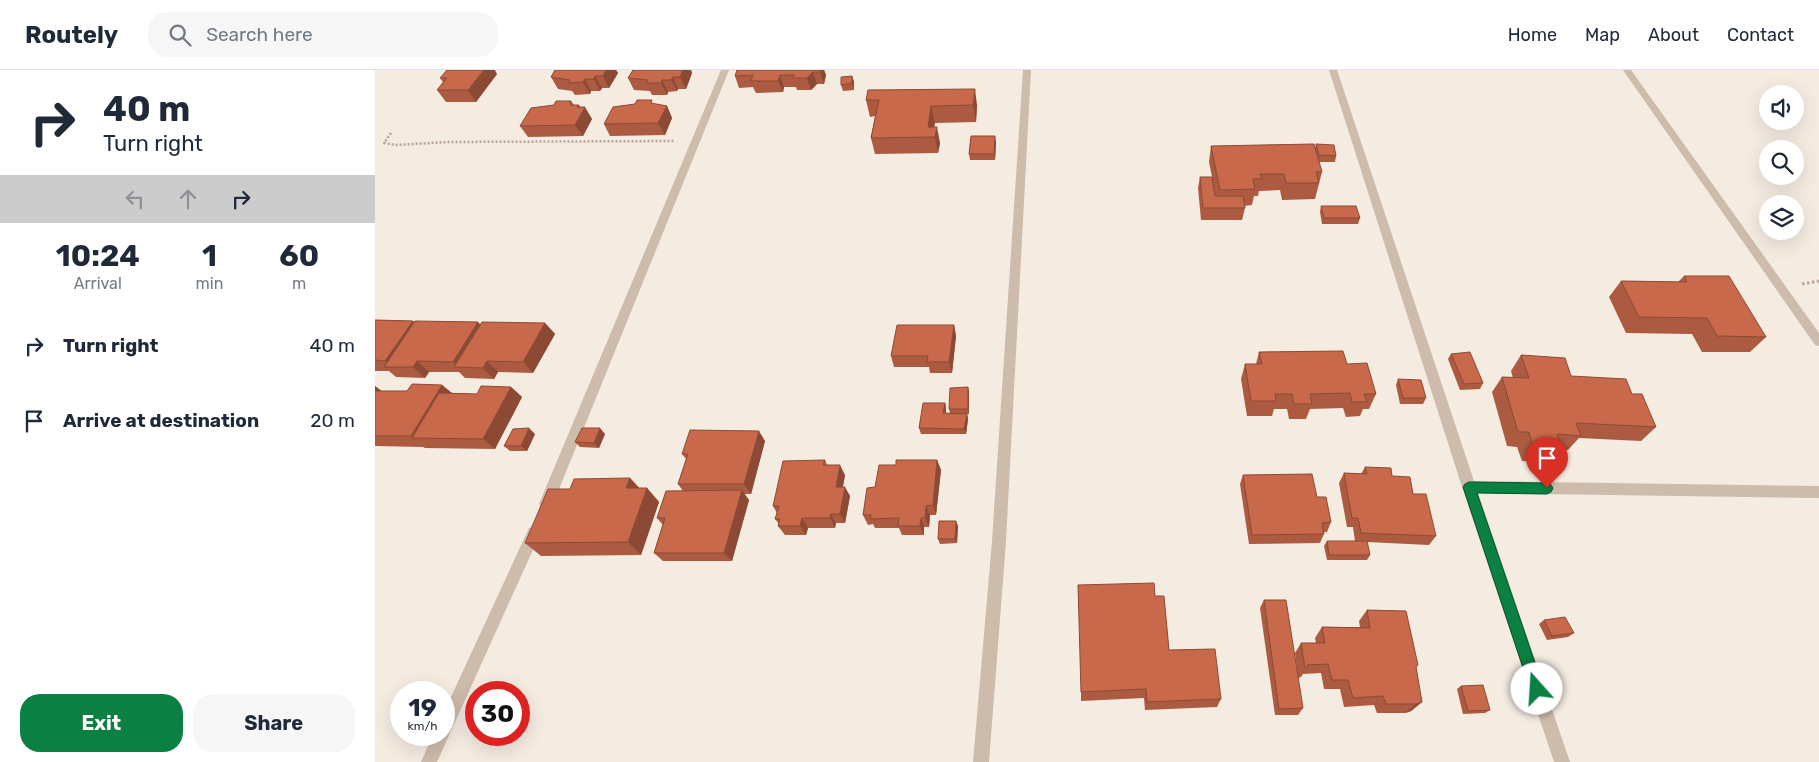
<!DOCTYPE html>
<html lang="en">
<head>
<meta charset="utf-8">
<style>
	:root { --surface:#fff; --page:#f6f6f7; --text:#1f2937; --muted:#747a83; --line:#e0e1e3; --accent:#0b8043 }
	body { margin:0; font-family:Rubik,sans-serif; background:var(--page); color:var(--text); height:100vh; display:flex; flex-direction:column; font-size:19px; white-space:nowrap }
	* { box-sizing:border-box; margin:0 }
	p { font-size:16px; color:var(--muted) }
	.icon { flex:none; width:28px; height:28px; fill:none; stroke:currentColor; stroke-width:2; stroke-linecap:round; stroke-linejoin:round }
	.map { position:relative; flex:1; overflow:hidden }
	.details { display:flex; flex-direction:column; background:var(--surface); width:375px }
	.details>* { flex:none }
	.hud { background:#fff; color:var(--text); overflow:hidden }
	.tools { position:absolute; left:1384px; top:15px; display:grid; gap:10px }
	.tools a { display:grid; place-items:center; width:45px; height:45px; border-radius:50%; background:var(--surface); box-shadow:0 5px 20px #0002; font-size:25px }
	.speed { position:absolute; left:15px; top:611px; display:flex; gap:10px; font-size:25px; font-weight:700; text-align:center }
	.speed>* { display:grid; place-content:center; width:65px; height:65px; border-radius:50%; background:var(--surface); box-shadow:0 5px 20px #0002; line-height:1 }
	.speed small { font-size:12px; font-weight:400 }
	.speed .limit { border:8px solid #d22; background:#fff; color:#111 }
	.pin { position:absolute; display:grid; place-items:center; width:42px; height:42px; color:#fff; margin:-51px -21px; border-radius:50% 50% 50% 0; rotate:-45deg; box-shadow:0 0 5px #0007 }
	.pin .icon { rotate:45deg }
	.me { position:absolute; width:55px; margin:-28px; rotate:341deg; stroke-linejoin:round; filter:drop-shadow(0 0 4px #0008) }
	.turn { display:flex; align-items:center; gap:18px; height:105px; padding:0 20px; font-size:22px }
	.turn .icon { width:65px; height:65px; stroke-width:2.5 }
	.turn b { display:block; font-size:35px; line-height:42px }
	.lanes { display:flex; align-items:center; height:48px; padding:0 20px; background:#0003; justify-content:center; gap:25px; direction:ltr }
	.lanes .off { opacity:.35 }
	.eta { display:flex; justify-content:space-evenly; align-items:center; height:85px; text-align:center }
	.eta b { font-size:30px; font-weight:700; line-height:35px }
	.primary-button { display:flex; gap:10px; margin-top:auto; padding:10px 20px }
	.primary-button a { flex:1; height:58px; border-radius:20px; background:var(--accent); color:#fff; font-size:20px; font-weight:700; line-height:58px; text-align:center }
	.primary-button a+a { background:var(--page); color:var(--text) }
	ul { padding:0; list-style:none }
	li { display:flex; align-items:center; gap:15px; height:75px; padding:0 20px }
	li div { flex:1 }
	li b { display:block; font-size:19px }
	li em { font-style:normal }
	header { display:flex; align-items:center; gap:30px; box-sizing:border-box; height:70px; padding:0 25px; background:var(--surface); border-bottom:1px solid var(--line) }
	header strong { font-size:24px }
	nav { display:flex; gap:28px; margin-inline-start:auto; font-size:18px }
	.search { width:350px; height:45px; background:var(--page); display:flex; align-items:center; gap:12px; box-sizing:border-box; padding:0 18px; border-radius:20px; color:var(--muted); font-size:19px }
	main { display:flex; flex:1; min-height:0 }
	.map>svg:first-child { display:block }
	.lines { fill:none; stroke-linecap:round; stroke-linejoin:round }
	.path-far1 { stroke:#b9a596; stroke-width:2.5; stroke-dasharray:2 2; stroke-linecap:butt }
	.path { stroke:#b9a596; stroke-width:3; stroke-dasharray:2.5 2.5; stroke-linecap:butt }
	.street { fill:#cdbbac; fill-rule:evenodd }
	.wall { fill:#ac5a40 }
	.shaded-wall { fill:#8c4a34 }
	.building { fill:#c8694b; stroke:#8c4a34 }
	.route { fill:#0b8043; stroke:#07532c }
</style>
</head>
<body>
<header>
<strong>Routely</strong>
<div class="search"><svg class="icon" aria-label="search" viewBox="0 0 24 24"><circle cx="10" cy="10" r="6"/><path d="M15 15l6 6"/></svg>Search here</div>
<nav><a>Home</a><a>Map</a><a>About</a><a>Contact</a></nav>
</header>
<main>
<section class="details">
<div class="hud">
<div class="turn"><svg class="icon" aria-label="right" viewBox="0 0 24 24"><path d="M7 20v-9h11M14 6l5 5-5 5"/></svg><div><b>40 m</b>Turn right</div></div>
<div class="lanes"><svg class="icon off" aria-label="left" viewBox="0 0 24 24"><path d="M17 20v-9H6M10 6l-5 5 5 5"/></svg><svg class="icon off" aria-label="ahead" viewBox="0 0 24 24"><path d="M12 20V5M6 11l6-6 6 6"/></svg><svg class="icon" aria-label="right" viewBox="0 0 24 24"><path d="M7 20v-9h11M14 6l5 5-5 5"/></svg></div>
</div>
<div class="eta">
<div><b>10:24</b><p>Arrival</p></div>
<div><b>1</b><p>min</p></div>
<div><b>60</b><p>m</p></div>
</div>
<ul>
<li><svg class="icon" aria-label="right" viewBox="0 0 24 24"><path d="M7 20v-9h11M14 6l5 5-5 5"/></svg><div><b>Turn right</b></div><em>40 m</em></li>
<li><svg class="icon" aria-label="arrive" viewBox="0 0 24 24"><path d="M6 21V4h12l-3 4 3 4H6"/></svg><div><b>Arrive at destination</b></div><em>20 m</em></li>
</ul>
<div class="primary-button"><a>Exit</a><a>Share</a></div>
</section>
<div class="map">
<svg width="1444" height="692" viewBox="0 0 1444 692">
	<rect width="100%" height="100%" fill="#f4ebe1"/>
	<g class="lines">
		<path class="path-far1" d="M16,63L9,73L21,75L73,72L299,71"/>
		<path class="path" d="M1427,214L1444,211"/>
		<path class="street" d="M346,0H354L178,434L176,438L171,440L166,438L164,434Z
			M648,0H656L631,471L614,692H598L617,471Z
			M954,0H962L1099,411L1444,416V428L1103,423L1195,692H1179L1087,417Z
			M1248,0H1256L1444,263V276L1440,275Z
			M159,456L164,458L166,462L62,692H46L58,665H69V642L154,458Z"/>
	</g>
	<path class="wall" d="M180,0H241L243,3L234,18H227L225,21H216L215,24L200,25L197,21L183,19L176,7Z
		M258,0H316L317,3L311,19H303L302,21L293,22L292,25H277L275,21L259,20L253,8Z
		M362,0H449L451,5L449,14H442L436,20H422L421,17H409L408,22L381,23L378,17L364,18L360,6Z
		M122,4L101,32H71L62,20L68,12L65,8Z
		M477,6L479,12V20L468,21L466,15Z
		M493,20L602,35L601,52L560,53L559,57L565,73L563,83L500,84L496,68L500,46L495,47L491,30Z
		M196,31L199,35L205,37L217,49L208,66L153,67L145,56L179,35Z
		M279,34L292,36L297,48L290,65L235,66L229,54Z
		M621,72L620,90H595L594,84Z
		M941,74L961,86L960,92H944L947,102L940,129L907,130L905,120L884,121L883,126H879L877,135L869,136L870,138L867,150H826L823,118L825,107H837L834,92L836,76L940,78Z
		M946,136L985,148L983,154H947L945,142Z
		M1309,206L1391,267L1375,282H1327L1317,264L1251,263L1234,227L1246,211L1303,212Z
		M0,250L38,251L39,253L103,252L105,255L170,253L180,264L158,303L123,302L119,309L90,308L84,302H54L50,308L21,307L14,301H0Z
		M579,255L581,266L577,303H555L554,297H519L516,286Z
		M884,282L972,294L1001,324L994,339H988L985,346L971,347L968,338L935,339L931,349H914L912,339H899L897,346H872L866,309L870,294H881Z
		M1076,284L1108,313L1105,319L1085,320L1073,289Z
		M1146,285L1196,306L1257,324L1281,357L1266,371L1204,368L1193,380H1185L1174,392L1147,391L1142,377L1132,376L1117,322L1127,307L1138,308L1136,301Z
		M1023,309L1051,328L1048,334H1025L1021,315Z
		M67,315L77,323L102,324L136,317L147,327L120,379L50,378L48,377L0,376V316L7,321H32Z
		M593,317L594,323V344H592L593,349L591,364H546L544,358L570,333L571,338V343H575L574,339Z
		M160,364L152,381H135L129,376Z
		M230,364L224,378L205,377L200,372Z
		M390,371L376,424H369L374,430L357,491H288L279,483L288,455L282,448L308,421L303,414L311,389L307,384Z
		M450,390L452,395L470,405L468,417L475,426L470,453H461L460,458H433L431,465H410L403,456L404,454L400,449L402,443L398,436Z
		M562,390L566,400L561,445H555L554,457H549V465H527L524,458H500L498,454L493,455L488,445L500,417L521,395Z
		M990,397L1017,406L1038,424L1061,466L1054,475L992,472L995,485L992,490H952L949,476L952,471H980L978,457H972L964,413L969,403L986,404Z
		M868,405L942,427L956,452L952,462H949V464L945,473L874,474L865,414Z
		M255,408L264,418H272L284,432L266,485L166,486L150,473L195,419Z
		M583,456L582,473L565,474L563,469Z
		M780,526L794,580L846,629L842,637L770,640L769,628L706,631V622Z
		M889,530L928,638L923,645H900L885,538Z
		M992,540L1041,597L1047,632L1036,641L1030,643H1002L999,635L969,637L965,619H949L946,603L928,604L926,607L923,608L920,583L926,573H941L940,568L947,557H985L984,551Z
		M1169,550L1199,563L1193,567L1172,570L1164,554Z
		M1086,616L1115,640L1110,643L1088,644L1082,619Z"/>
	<path class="shaded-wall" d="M109,0H120L122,4L101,32L93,20Z
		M231,0H241L243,3L234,18L228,6Z
		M308,0H316L317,3L311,19L305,7Z
		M446,0H449L451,5L449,14L445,2Z
		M438,2L442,14L436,20L432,8Z
		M405,5L409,17L408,22L403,11Z
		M220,6L227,18L225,21L219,9Z
		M477,6L479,12V20L477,13Z
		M298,7L303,19L302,21L296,10Z
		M210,9L216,21L215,24L208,12Z
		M287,10L293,22L292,25L286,13Z
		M600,19L602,35L601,52L598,35Z
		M204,35L208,41L210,37L217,49L208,66L200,55L202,37Z
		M292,36L297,48L290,65L283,53Z
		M556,36L560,53L557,67L553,57Z
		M562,57L565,73L563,83L560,67Z
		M620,66L621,72L620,90L619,84Z
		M38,251L49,262L17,297L10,291Z
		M103,252L114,264L84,297L78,292Z
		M170,253L180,264L158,303L148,292Z
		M579,255L581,266L577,303L574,292Z
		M42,291L54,302L50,308L38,297Z
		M112,291L123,302L119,309L108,298Z
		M67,315L79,325L38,368L36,366Z
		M0,316L9,324L0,338Z
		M136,317L147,327L120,379L108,369Z
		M593,317L594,323V344L593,339Z
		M570,333L571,338L570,349L568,343Z
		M592,344L593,349L591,364L589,359Z
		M154,358L160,364L152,381L146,376Z
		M225,358L230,364L224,378L219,373Z
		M384,361L390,371L376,424L369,414Z
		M562,390L566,400L561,445L558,435Z
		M465,395L470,405L466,426L461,417Z
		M255,408L268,422L251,418Z
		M470,417L475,426L470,453L465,444Z
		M272,418L284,432L266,485L253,472Z
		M367,420L374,430L357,491L349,483Z
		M551,436L555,445L554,457L550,448Z
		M456,444L461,453L460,458L455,448Z
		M427,448L433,458L431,465L425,456Z
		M546,448L549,457V465L545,456Z
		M581,451L583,456L582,473L580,469Z
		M1047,632L1036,641L1030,643L1041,634Z"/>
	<path class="building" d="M72,0H109L93,20H62L72,8H65Z
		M180,0H231L228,6H220L219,9H210L208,12L193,13L195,10L176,7Z
		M258,0H308L305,7H298L296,10H287L286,13H271L273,10L253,8Z
		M362,0H446L445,2H438L432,8H418L419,5H405L403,11H376L378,5L360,6Z
		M477,6V13L466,15V7Z
		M600,19L598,35L556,36L553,57H562L560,67L496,68L504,30H491L493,20Z
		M262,30H277L276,33L292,36L283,53L229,54L238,37L260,34Z
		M181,31H196L195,35H204L202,37H210L200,55L145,56L156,38L179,35Z
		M596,66H620L619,84H594Z
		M939,74L947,102H941L944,113H911L909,104H885L887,109H878L880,119L845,120L836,76Z
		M941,74L959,75L961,86L944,85Z
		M825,107H837L840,126H868L870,138H828Z
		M946,136H981L985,148H949Z
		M1309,206H1354L1391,267L1342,266L1332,248L1264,247L1246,211L1312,212Z
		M0,250L38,251L10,291L0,290Z
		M40,251L103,252L78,292L42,291L38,297H9Z
		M107,252L170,253L148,292L112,291L108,298L79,297Z
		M522,255H579L574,292H552L553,286H516Z
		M968,281L972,294L992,293L1001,324H989L992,332H977L975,323L935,324L937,334H919L917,324H900L901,331H876L870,294H887L884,282Z
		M1095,282L1108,313L1089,314L1076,284Z
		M1146,285L1190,288L1196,306L1251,309L1257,324H1267L1281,357L1201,353L1206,366L1182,364L1186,378L1158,376L1154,362H1143L1127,307L1154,308Z
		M1023,309L1046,310L1051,328H1028Z
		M37,314L67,315L36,366H0V321H32Z
		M106,316L136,317L108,369L37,368L64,323L102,324Z
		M593,317V339H574L575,318Z
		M548,333H570L568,343L592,344L589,359L544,358Z
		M154,358L146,376H129L138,359Z
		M207,358H225L219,373L200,372Z
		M315,360L384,361L369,414H303L313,384H307Z
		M450,390L448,395H465L461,417H470L465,444H456L455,448H427L425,456H403L405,449H400L404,436H398L408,391Z
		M521,390H562L558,435L551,436L550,448H546L545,456H523L524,448L496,449V445H488L492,418L500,417L504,395H521Z
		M990,397L1016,398L1017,406L1035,407L1038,424H1051L1061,466L986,463L983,448H977L969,403L992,404Z
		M937,404L942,427H951L956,452L947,453L949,464L877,465L868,405Z
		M255,408L251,418H272L253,472L150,473L173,419H195L199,409Z
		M367,420L349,483H279L290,448H282L291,421Z
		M564,451H581L580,469H563Z
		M952,471H992L995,485H954Z
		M779,513L780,526H789L794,580L840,579L846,629L772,632L771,619L706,622L703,515Z
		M889,530H911L928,638L904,639Z
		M992,540L1031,541L1043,595L1041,597L1047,632L1041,634H1011L1008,626L978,628L973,610H957L953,594L932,595L933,597L930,598L926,573H950L947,557L995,558Z
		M1190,547L1199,563L1177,566L1169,550Z
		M1108,615L1115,640L1093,641L1086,616Z"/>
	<path class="route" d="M1094,412L1172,413L1176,415L1178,418L1176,422L1172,424L1102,423L1169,619L1167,624L1162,626L1157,624L1155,619L1088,417L1090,414Z"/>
</svg>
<div class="tools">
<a><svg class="icon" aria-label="sound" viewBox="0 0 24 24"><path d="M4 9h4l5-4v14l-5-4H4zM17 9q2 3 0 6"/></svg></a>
<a><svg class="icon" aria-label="search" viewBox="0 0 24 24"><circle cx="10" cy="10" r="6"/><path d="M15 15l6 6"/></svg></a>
<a><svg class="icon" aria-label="layers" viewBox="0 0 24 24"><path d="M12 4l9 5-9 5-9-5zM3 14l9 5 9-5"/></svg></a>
</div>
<div class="speed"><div>19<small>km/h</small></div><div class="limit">30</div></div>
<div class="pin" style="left:1172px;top:418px;background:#d93025"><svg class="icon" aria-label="arrive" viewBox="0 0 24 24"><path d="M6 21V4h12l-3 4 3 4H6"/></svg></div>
<svg class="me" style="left:1162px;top:619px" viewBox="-20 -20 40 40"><circle r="19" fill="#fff"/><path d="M0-13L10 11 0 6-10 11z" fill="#0b8043"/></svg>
</div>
</main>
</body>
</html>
